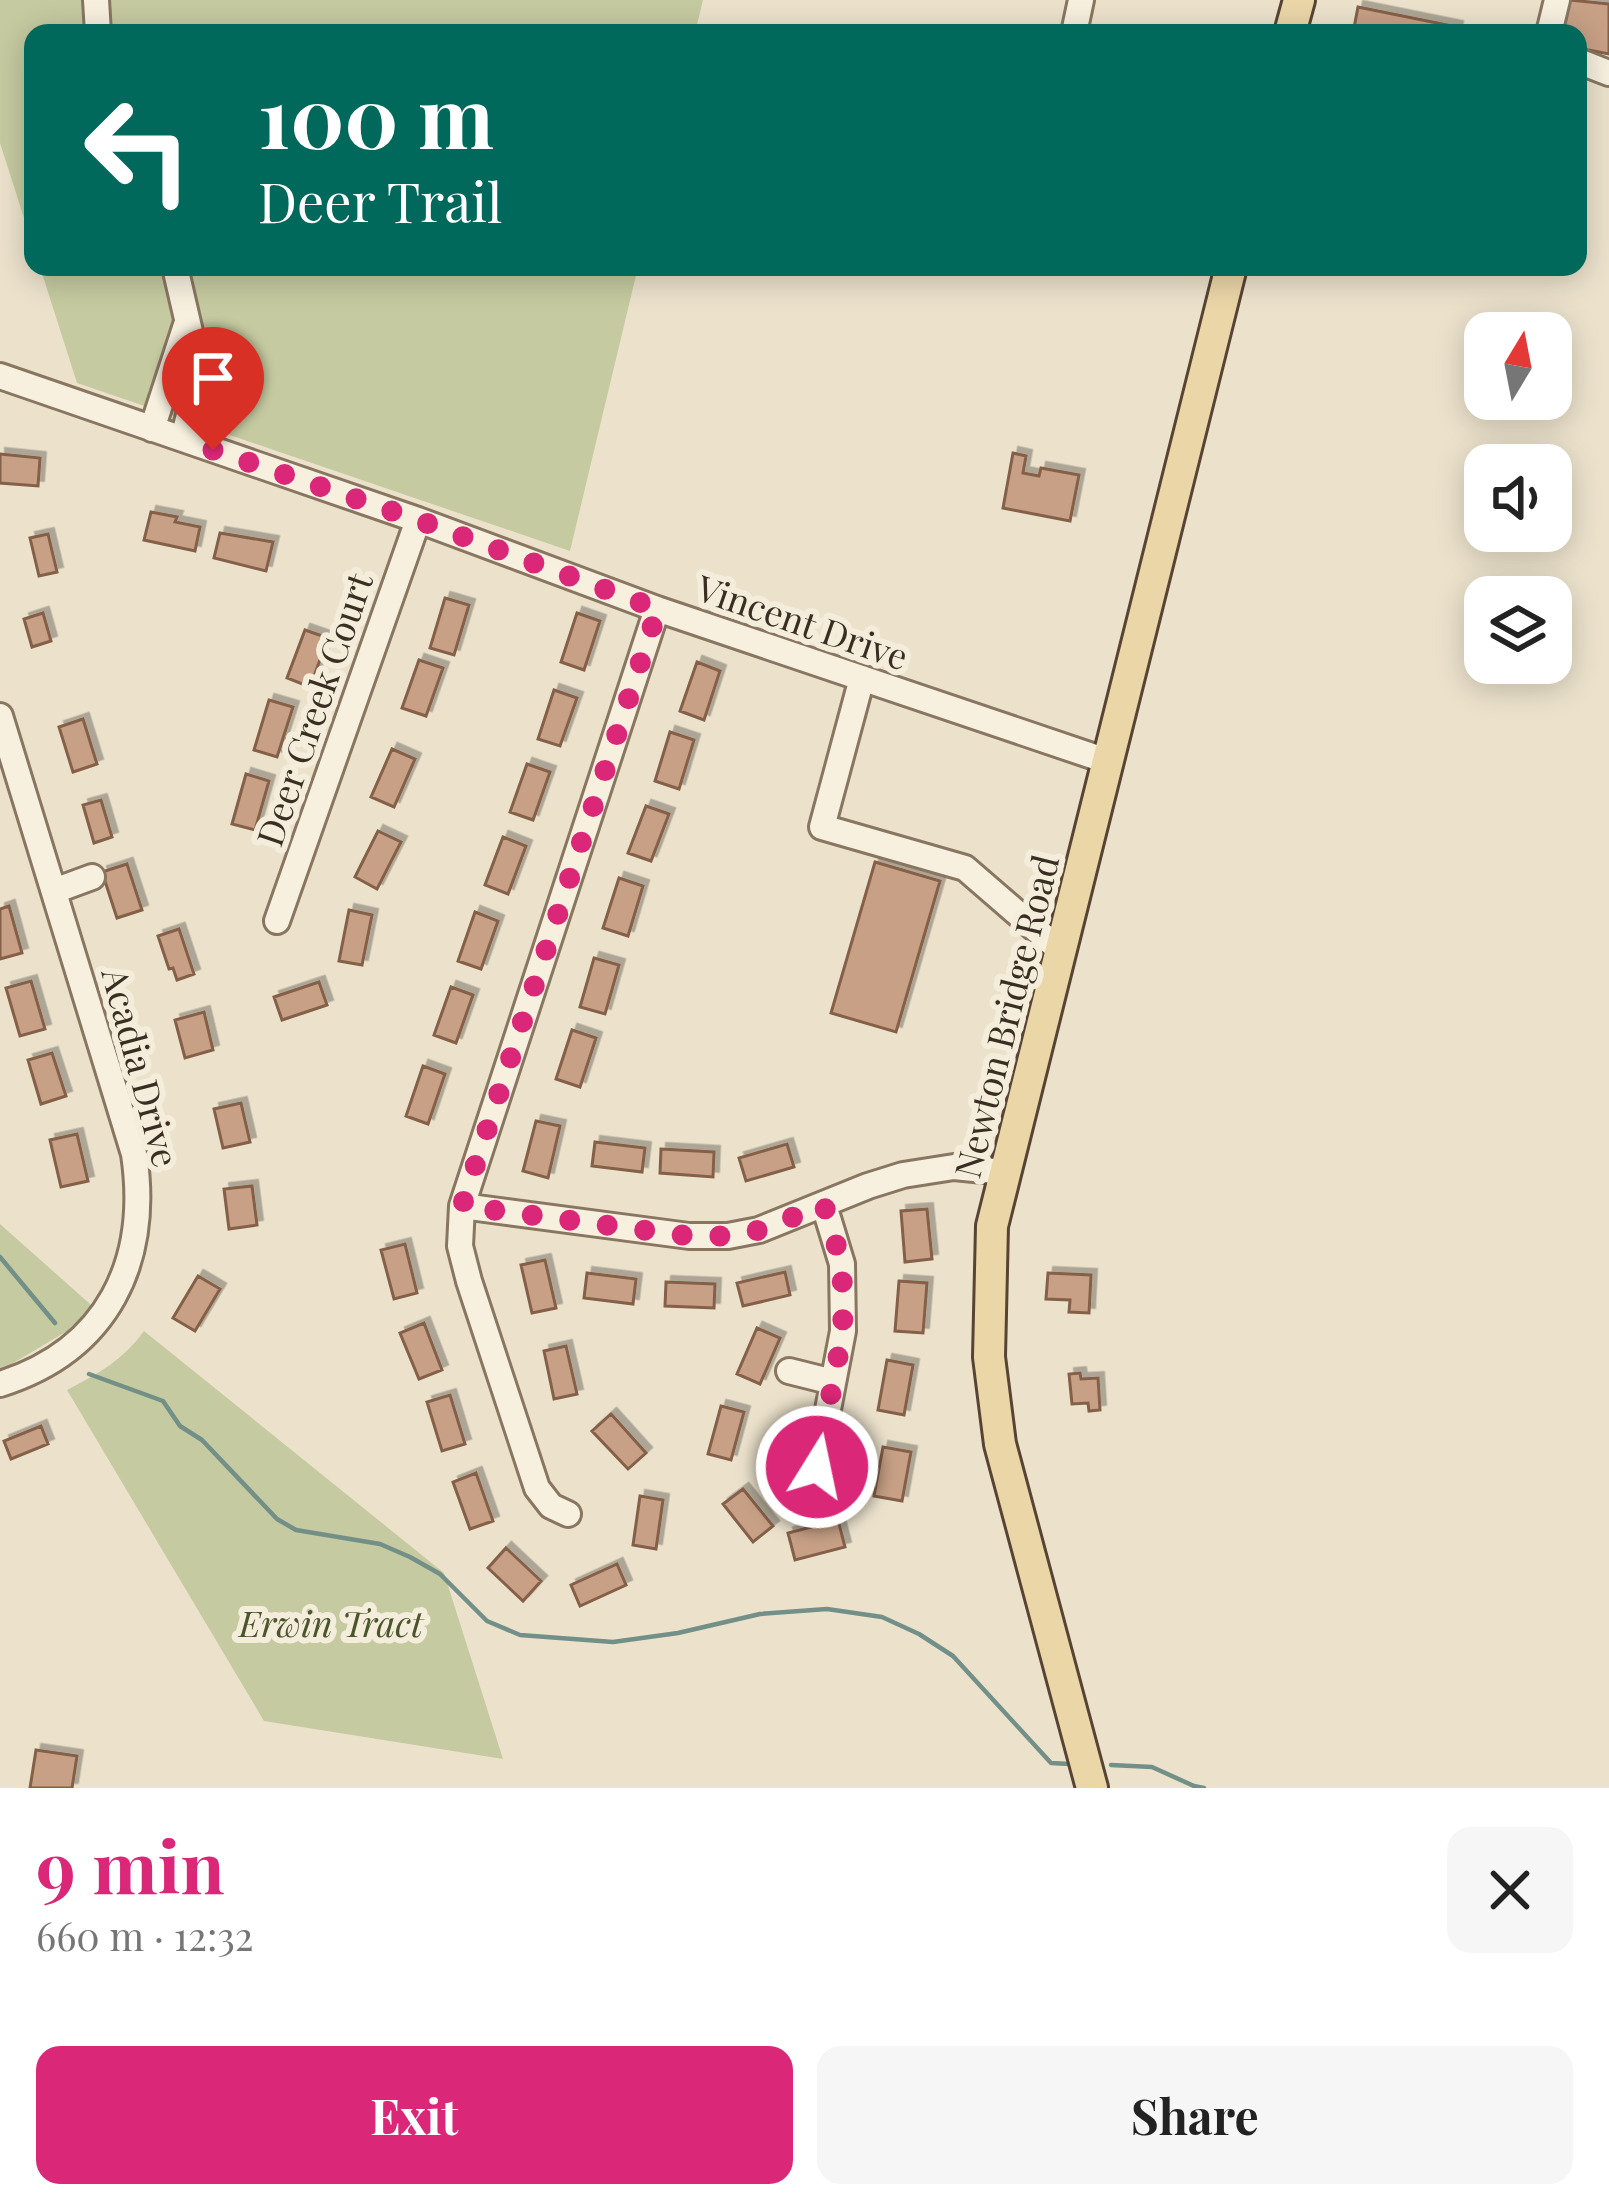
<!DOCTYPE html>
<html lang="en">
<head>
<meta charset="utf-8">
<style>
	:root { --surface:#fff; --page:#f6f6f6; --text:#222; --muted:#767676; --accent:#db2777 }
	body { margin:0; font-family:"Playfair Display",serif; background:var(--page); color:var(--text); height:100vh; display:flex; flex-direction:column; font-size:45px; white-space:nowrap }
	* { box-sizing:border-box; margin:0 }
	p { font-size:39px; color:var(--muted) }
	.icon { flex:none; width:66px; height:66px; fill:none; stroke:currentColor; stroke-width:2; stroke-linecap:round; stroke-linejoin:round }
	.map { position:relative; height:1788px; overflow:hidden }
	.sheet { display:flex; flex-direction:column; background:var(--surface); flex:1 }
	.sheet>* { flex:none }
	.hud { position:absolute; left:24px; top:24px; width:1563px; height:252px; border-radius:24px; box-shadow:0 6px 30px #0003; background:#00695c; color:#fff; overflow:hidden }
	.needle { width:78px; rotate:10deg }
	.fabs { position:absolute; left:1464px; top:312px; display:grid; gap:24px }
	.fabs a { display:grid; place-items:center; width:108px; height:108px; border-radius:24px; background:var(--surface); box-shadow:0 6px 30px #0003; font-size:60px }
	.pin { position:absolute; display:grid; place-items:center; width:102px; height:102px; color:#fff; margin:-123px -51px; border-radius:50% 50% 50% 0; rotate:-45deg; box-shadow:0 0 12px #0007 }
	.pin .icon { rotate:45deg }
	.me { position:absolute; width:132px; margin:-66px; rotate:10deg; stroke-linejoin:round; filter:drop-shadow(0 0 9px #0008) }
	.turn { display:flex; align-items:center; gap:42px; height:252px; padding:0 36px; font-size:54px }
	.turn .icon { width:156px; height:156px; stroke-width:2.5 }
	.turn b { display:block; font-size:84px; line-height:102px }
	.round { display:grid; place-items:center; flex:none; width:126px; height:126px; border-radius:24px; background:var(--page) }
	.summary { display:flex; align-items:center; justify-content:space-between; height:204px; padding:0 36px }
	h1 { font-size:72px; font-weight:700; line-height:90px; color:var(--accent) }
	.button { display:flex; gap:24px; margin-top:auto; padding:24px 36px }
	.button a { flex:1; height:138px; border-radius:24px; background:var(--accent); color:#fff; font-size:48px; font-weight:700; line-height:138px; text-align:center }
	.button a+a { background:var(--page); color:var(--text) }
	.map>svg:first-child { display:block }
	.green { fill:#c5caa0 }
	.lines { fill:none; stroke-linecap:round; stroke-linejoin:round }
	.stream { stroke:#728f88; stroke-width:4.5 }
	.building { fill:#c7a085; stroke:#856049; stroke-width:3; filter:url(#shadow) }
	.minor-casing { stroke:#887661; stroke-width:30 }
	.major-casing { stroke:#574434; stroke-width:36 }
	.minor { stroke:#f7f0df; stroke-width:24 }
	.major { stroke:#ebd6a8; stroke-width:30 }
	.route { stroke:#db2777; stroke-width:21; stroke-dasharray:0 37.8 }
	.labels { text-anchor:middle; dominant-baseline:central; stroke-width:12; stroke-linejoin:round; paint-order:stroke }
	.street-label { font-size:36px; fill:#3a2e23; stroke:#f4eddb }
	.park-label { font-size:36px; font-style:italic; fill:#4a552b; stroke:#f4eddb }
</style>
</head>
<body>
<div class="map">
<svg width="1609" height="1788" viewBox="0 0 1609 1788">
	<defs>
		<filter id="shadow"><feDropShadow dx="5.5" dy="-5.5" stdDeviation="0" flood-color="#0004"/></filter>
	</defs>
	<rect width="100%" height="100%" fill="#ece2cc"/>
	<path class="green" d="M0,0H703L695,33H33V246L0,143Z
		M40,267H638L570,551L77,383Z
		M0,1224L99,1312L0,1371Z
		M144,1331L444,1573L503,1759L264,1721L67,1390C98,1374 123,1360 144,1331Z"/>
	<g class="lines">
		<path class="stream" d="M0,1257L55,1323
			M89,1374L163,1401L180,1426L202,1440L277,1519L296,1530L380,1544L410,1557L440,1574L487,1621L520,1635L613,1642L678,1633L760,1614L827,1609L882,1617L919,1634L953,1656L1051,1763L1070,1764
			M1111,1765L1152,1767L1194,1786L1204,1788"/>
	</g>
	<path class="building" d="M1570,0L1609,4V54L1578,48V33H1563Z
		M1358,7L1457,27L1456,33H1353Z
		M1013,453L1026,456L1023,473L1039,476L1041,468L1079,475L1070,521L1003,508Z
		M0,454L40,458L38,486L0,483Z
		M151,512L177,517L175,522L200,527L195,551L144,540Z
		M220,533L273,542L266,571L214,558Z
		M48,534L57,572L39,576L30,538Z
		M445,598L469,605L454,655L430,648Z
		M43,613L51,641L32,647L24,619Z
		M577,613L600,621L584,670L561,662Z
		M305,630L328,638L310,687L287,678Z
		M419,660L443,668L426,716L402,708Z
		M697,662L720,671L704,720L680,711Z
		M554,690L577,698L560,746L538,739Z
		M269,700L293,707L277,757L254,750Z
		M83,719L97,764L73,772L59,727Z
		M670,732L694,740L679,789L655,781Z
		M392,749L415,759L394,807L371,797Z
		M527,764L550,772L533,820L510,812Z
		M246,774L269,781L255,830L232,824Z
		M101,800L112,837L94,843L83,805Z
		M646,806L669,814L651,861L628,853Z
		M378,831L401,842L377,889L355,877Z
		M503,837L526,846L508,894L485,885Z
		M875,862L940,881L896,1032L831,1013Z
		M127,864L142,910L117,918L102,872Z
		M619,878L643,886L628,936L603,928Z
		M9,906L22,953L0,959V909Z
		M349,910L372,915L362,965L339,961Z
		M475,912L498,921L481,969L458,961Z
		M179,929L194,974L177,980L173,968L169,969L158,936Z
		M594,958L619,965L605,1014L580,1007Z
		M31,981L45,1029L20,1036L6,988Z
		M319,982L327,1005L282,1020L274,997Z
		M451,987L473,995L456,1043L434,1035Z
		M204,1012L213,1050L185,1058L175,1020Z
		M572,1030L596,1038L580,1087L556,1079Z
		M52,1053L66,1096L41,1104L28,1060Z
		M423,1066L445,1074L428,1124L406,1116Z
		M241,1103L250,1142L223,1148L214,1109Z
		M536,1121L560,1126L548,1178L523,1171Z
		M77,1134L88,1181L61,1187L50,1140Z
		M595,1142L645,1148L642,1172L592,1166Z
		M787,1144L794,1167L746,1181L739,1158Z
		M661,1149L714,1152L713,1177L660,1173Z
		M252,1186L257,1225L229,1229L224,1189Z
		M927,1209L932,1259L905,1262L901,1211Z
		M405,1244L417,1293L394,1299L381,1250Z
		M545,1260L556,1308L532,1313L521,1265Z
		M785,1272L790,1295L743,1306L737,1283Z
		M587,1273L636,1279L633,1304L584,1298Z
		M1048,1273L1091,1275L1089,1313L1069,1312L1070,1300L1046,1299Z
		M198,1276L220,1289L195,1331L173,1318Z
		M899,1281L927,1283L923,1333L895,1331Z
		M666,1282L715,1284L714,1308L665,1306Z
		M424,1323L442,1370L419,1379L400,1333Z
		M757,1328L780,1338L760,1384L737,1374Z
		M566,1346L577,1394L554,1399L544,1351Z
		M887,1360L913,1365L904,1415L878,1410Z
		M1080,1373L1081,1379L1098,1378L1100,1410L1089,1411L1088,1403L1072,1404L1069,1374Z
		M450,1395L465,1444L442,1451L427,1402Z
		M721,1406L744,1412L731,1460L708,1454Z
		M611,1414L646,1453L628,1469L592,1431Z
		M41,1426L48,1444L11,1459L4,1441Z
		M883,1447L911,1452L902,1501L874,1496Z
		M476,1473L493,1521L470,1529L453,1482Z
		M743,1489L773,1526L753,1542L723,1504Z
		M640,1496L663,1500L656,1549L633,1545Z
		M838,1520L845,1547L795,1560L788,1533Z
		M506,1548L541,1581L523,1601L488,1568Z
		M617,1564L626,1585L580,1606L571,1585Z
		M36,1750L77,1756L72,1788H30Z"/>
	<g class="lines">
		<g class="minor-casing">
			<path id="minor" d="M96,0L98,33
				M1074,33L1081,0
				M1549,33L1557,0
				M1578,61L1609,73
				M175,267L197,362L196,387L183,439
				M0,376L418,520L657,609L1110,762
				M152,429L186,325
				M862,678L822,827L965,868L1062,952
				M0,716L134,1154C150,1262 108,1350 0,1384
				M54,891L92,877
				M277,921L418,520
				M462,1206L689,1236H728L759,1230L868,1186L903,1175L954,1167L1004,1172
				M789,1371L833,1382
				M817,1467L843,1331L842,1264L824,1205
				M568,1514L551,1506L537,1488L469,1281L460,1246L462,1206L657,609"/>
		</g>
		<g class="major-casing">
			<path id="major" d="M1290,33L1299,0
				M1092,1788L1000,1444L989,1357L992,1226L1231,267"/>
		</g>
		<use href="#minor" class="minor"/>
		<use href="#major" class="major"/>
	</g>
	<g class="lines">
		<path class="route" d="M213,450L418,520L658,609L462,1206L689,1236H728L760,1230L824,1205L842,1264L843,1331L817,1467"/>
	</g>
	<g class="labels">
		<g class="street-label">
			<text transform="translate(803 621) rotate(19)">Vincent Drive</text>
			<text transform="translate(313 709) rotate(-71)">Deer Creek Court</text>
			<text transform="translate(1005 1016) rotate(-76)">Newton Bridge Road</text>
			<text transform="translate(142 1067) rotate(75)">Acadia Drive</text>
		</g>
		<g class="park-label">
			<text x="331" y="1622">Erwin Tract</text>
		</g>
	</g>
</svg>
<div class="fabs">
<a><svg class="needle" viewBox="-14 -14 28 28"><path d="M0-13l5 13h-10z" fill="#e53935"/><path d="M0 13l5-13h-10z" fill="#767676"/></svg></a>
<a><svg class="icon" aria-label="sound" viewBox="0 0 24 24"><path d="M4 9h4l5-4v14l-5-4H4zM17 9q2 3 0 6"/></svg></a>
<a><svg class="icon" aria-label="layers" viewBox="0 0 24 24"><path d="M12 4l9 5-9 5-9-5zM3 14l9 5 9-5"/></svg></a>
</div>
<div class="pin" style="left:213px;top:450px;background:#d93025"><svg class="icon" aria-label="arrive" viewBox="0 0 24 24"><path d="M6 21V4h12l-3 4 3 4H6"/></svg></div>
<svg class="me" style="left:817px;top:1467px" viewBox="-20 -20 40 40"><circle r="17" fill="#db2777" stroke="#fff" stroke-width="3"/><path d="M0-11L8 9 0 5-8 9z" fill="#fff"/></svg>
<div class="hud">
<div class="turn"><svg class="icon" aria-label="left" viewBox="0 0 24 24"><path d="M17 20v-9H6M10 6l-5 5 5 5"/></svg><div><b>100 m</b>Deer Trail</div></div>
</div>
</div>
<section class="sheet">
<div class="summary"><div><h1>9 min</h1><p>660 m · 12:32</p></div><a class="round"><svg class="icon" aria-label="close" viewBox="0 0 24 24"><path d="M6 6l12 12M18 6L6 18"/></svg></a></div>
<div class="button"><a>Exit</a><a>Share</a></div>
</section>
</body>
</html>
